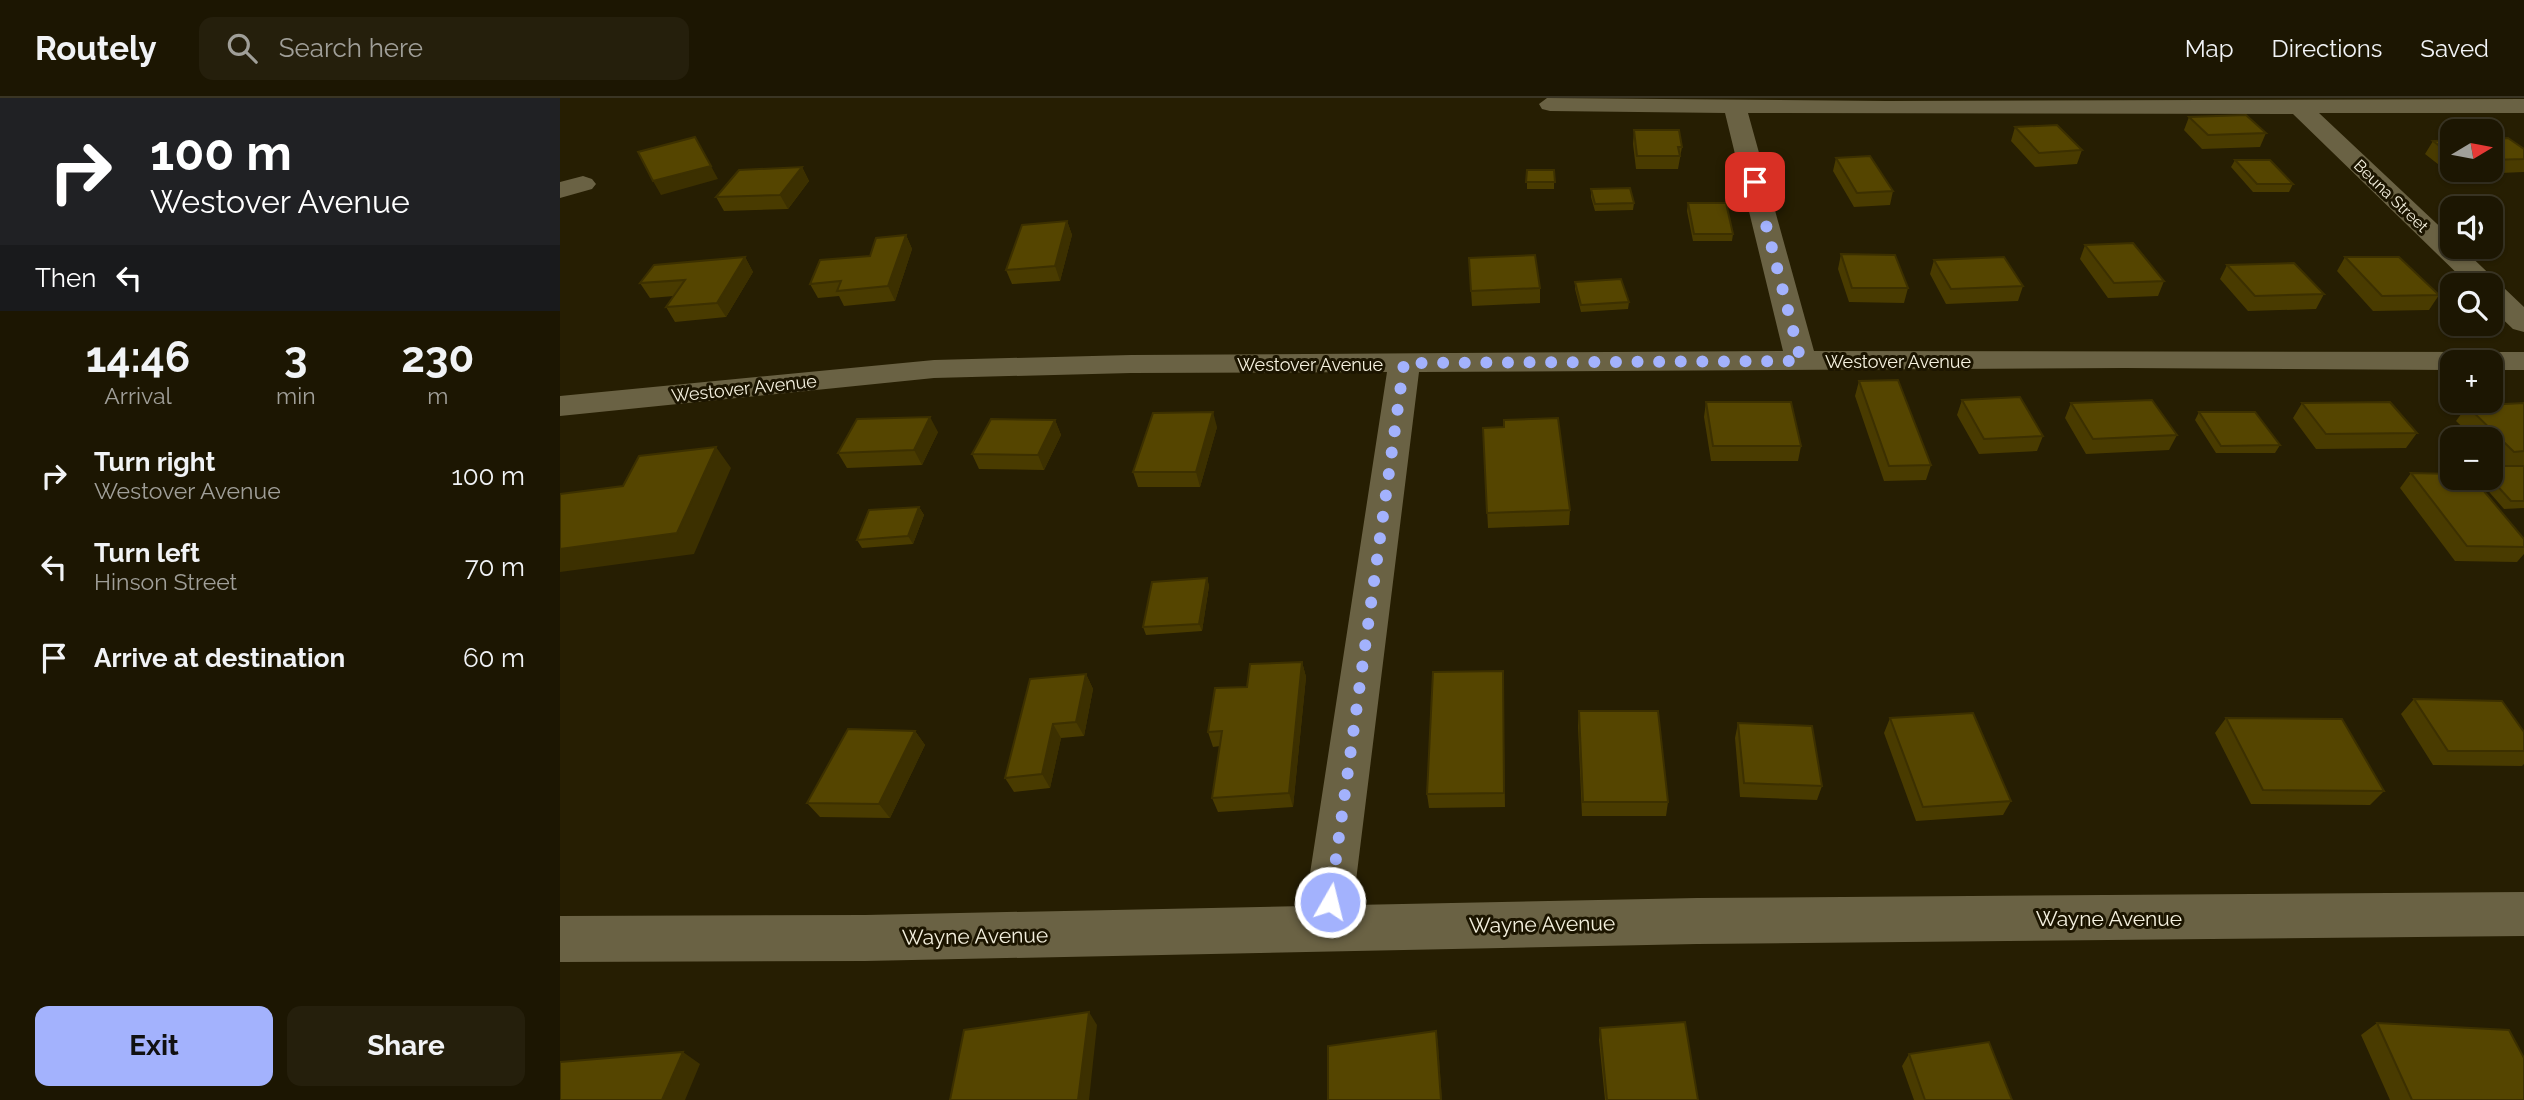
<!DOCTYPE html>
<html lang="en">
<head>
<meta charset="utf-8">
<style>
	:root { --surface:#1c1602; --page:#251f0c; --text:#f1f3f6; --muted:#a09f99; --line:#3a3524; --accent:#a3b2fd }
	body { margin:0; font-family:Raleway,sans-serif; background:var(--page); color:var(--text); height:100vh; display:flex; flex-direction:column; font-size:26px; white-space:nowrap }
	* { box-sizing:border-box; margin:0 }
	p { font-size:23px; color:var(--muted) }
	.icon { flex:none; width:38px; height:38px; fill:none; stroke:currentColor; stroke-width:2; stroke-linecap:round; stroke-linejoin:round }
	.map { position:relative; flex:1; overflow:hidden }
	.drawer { display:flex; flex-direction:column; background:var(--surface); width:560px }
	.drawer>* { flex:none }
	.guide { background:#202124; color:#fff; overflow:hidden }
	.needle { width:46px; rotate:80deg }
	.fabs { position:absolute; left:1880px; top:21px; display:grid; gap:14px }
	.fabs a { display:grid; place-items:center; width:63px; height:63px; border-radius:14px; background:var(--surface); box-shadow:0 2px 5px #0004,0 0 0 2px var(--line); font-size:35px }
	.pin { position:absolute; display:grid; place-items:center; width:60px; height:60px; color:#fff; margin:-30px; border-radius:14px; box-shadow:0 4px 10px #0006 }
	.me { position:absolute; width:77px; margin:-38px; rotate:8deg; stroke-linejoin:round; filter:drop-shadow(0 0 5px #0008) }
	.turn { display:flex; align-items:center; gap:24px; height:147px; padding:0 35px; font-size:32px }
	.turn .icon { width:91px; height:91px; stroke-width:2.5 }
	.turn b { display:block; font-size:49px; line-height:60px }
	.then { display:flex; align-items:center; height:66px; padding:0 35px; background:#0003; gap:14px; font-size:26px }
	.eta { display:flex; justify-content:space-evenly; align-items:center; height:119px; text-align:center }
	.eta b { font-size:42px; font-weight:700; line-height:49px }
	.cta { display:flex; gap:14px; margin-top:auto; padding:14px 35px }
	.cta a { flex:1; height:80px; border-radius:14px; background:var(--accent); color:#111; font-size:28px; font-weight:700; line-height:80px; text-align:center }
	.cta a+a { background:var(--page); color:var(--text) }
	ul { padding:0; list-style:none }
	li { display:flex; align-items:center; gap:21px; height:91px; padding:0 35px }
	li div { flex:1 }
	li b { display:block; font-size:26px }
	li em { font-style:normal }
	header { display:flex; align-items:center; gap:42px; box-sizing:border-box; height:98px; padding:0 35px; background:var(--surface); border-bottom:2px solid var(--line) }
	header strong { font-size:33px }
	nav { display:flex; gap:38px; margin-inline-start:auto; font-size:24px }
	.search { width:490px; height:63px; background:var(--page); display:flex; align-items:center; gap:18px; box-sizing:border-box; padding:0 24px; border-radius:14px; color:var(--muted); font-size:26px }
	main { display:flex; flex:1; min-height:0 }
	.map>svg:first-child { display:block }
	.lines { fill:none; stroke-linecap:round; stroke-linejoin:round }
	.minor { fill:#6a6244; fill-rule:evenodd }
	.wall { fill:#493b00 }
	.shaded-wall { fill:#3c3000 }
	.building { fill:#554500; stroke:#3c3000; stroke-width:2 }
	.route { stroke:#a3b2fd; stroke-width:12; stroke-dasharray:0 21.6 }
	.labels { text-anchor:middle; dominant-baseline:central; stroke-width:6; stroke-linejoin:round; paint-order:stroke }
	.far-street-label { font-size:16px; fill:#f5f1df; stroke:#1c1500 }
	.street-label { font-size:18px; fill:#f5f1df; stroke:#1c1500 }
	.near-street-label { font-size:21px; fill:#f5f1df; stroke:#1c1500 }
</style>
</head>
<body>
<header>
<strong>Routely</strong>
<div class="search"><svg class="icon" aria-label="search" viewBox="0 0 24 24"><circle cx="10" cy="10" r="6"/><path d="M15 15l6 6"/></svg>Search here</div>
<nav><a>Map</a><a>Directions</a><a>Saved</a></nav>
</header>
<main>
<section class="drawer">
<div class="guide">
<div class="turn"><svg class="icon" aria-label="right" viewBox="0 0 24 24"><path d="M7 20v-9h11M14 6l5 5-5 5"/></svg><div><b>100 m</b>Westover Avenue</div></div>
<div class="then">Then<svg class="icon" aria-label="left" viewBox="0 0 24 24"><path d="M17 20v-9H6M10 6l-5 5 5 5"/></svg></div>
</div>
<div class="eta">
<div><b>14:46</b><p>Arrival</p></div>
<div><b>3</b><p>min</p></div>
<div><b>230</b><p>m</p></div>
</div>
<ul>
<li><svg class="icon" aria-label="right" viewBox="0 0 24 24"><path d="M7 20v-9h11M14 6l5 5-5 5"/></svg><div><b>Turn right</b><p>Westover Avenue</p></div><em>100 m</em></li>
<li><svg class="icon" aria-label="left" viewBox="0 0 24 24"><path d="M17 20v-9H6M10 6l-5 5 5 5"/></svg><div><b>Turn left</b><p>Hinson Street</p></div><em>70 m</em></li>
<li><svg class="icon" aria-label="arrive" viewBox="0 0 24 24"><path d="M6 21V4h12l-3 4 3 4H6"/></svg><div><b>Arrive at destination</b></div><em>60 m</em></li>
</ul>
<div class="cta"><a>Exit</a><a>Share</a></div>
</section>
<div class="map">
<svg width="1964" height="1002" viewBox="0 0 1964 1002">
	<rect width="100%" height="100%" fill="#261e02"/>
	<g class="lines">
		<path class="minor" d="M987,0L1327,3L1964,1V15H1759L1892,140V149H1901L1964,209V234L1953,231L1930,209V187H1909L1733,16L1188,15L1254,253L1964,254V272H1930V264H1892V272L1565,270L859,274L793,807L1137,800L1964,794V838L1137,846L305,863L0,864V818L305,817L745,808L827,274L571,275L374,280L0,318V298L374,262L571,257L1223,253L1165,15L990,13L982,11L979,6Z
			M23,78L32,81L36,86L32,91L0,100V84Z"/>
	</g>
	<path class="wall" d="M1629,19L1706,35L1700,49L1642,51L1624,32Z
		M1455,29L1522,52L1517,66L1475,69L1451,43Z
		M1074,32L1122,49L1118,71H1076L1073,46Z
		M1930,41L1964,51V74L1892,77L1865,56L1873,43L1892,42V72H1930Z
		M1276,60L1333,93L1330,107L1294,109L1273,73Z
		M1675,62L1733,86L1729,94H1693L1671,69Z
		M242,69L249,83L228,111L164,113L156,99Z
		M967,72H994V91H967Z
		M1031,91L1074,105L1073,112L1035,113L1031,99Z
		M1128,105L1173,136L1172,143H1133L1127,113Z
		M507,123L512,137L500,183L452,186L446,172Z
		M346,137L352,151L335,203L284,208L279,198L258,200L250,186L310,158Z
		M1525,147L1604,183L1598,198L1548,200L1520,161Z
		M1281,156L1348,190L1344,205L1289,204L1278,171Z
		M185,159L193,174L166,219L115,224L106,209L114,198L90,200L80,185Z
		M1785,159L1879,197L1869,212L1813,213L1777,173Z
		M909,160L980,190V205L912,208Z
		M1374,162L1463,188L1458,203L1386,206L1370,176Z
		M1667,167L1764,196L1756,211L1688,213L1660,181Z
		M1015,184L1069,204L1068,211L1021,214L1015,191Z
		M1299,283L1371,367L1366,382L1324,383L1295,298Z
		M1402,302L1483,338L1477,353L1419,356L1397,317Z
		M1146,304L1241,348L1238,363H1151L1144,319Z
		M1511,305L1617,337L1609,352L1526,356L1505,320Z
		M1742,305L1857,335L1846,350L1756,351L1733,320Z
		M1964,305V410L1944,411L1917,380H1930L1941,368L1930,357V341H1915L1896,323L1907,308Z
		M1639,314L1720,347L1715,355H1656L1635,322Z
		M495,322L501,337L484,372L419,371L412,356Z
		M657,329L640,389H578L573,374Z
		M923,330L1010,412L1009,427L928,430Z
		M378,334L362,367L287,370L278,355Z
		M1851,375L1964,441V456L1957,464L1895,463L1840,390Z
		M359,409L364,417L353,446L302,450L297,442Z
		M647,480L649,488L642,533L586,537L583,529Z
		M742,564L746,579L733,709L658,714L652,700L660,648L653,649L648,634L687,589Z
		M943,573L945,709L869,710L867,696Z
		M526,576L533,591L524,638L501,640L490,690L454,694L445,680Z
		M1854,601L1964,634V666L1962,668L1873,667L1841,616Z
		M1019,613L1108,704L1106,718H1022L1018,628Z
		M1330,620L1451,703L1443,717L1356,723L1324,635Z
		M1666,620L1824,693L1810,707L1691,706L1655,635Z
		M1178,625L1262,688L1257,702L1180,699L1175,640Z
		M355,633L365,647L330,720L260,719L247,705Z
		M1817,925L1964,1002H1830L1801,937Z
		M1040,930L1138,1002H1045L1039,942Z
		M1349,956L1452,1002H1354L1342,968Z"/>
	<path class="shaded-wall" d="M151,68L158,81L101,97L93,83Z
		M242,69L249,83L228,111L220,97Z
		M507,123L512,137L500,183L495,168Z
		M346,137L352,151L335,203L328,188Z
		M185,159L193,174L166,219L157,205Z
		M653,314L657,329L640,389L636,374Z
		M370,319L378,334L362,367L354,352Z
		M495,322L501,337L484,372L478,357Z
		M156,349L171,370L134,456L0,474V451Z
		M359,409L364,417L353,446L348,438Z
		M647,480L649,488L642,533L639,526Z
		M742,564L746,579L733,709L729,695Z
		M526,576L533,591L524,638L516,624Z
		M493,626L501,640L490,690L482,676Z
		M355,633L365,647L330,720L319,706Z
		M529,914L537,927L529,1002H518Z
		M876,933L878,945L882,1002H881Z
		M123,954L140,966L125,1002H102Z"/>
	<path class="building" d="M1686,17L1706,35L1648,37L1629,19Z
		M1497,27L1522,52L1479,55L1455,29Z
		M1074,32H1119L1122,49H1118L1120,58H1077Z
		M135,39L151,68L93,83L78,54Z
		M1948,40L1964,51V61L1930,62V41Z
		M1892,42V57L1873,43Z
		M1310,58L1333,93L1297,95L1276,60Z
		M1675,62H1710L1733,86H1697Z
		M242,69L220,97L156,99L179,72Z
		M967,72H994L995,84H966Z
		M1070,90L1074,105L1035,106L1031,91Z
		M1128,105H1166L1173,136H1134Z
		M507,123L495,168L446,172L462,127Z
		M346,137L328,188L277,193L281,183L250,186L260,162L310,158L316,140Z
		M1573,145L1604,183L1554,185L1525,147Z
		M1281,156L1335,157L1348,190H1292Z
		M975,157L980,190L911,193L909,160Z
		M185,159L157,205L106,209L125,182L80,185L94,167Z
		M1444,159L1463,188L1391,191L1374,162Z
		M1785,159H1839L1879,197L1822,198Z
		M1734,165L1764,196L1695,198L1667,167Z
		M1061,181L1069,204L1021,207L1015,184Z
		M1338,282L1371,367L1329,368L1299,283Z
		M1460,299L1483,338L1424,341L1402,302Z
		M1592,302L1617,337L1533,341L1511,305Z
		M1146,304H1231L1241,348H1153Z
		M1830,304L1857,335L1766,336L1742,305Z
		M1964,305V353L1954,354L1907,308Z
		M653,314L636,374H573L593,315Z
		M1639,314H1695L1720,347L1661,348Z
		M370,319L354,352L278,355L297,321Z
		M998,320L1010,412L927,415L923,330L944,329V322Z
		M431,321L495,322L478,357L412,356Z
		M156,349L117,435L0,451V396L63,388L79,358Z
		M1930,368H1964V403H1951L1930,380Z
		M1851,375L1892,376V380H1913L1964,441V449L1907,448Z
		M359,409L348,438L297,442L309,412Z
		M647,480L639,526L583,529L592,484Z
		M742,564L729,695L652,700L662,633L648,634L655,590L687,589L690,566Z
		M943,573L944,695L867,696L873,574Z
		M526,576L516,624L493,626L482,676L445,680L470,581Z
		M1854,601L1942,603L1964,634V653H1888Z
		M1019,613H1098L1108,704H1023Z
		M1413,615L1451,703L1363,709L1330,620Z
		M1666,620L1782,621L1824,693L1703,692Z
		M1178,625L1252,628L1262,688L1184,685Z
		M288,631L355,633L319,706L247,705Z
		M529,914L518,1002H390L404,932Z
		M1125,924L1138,1002H1047L1040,930Z
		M1817,925L1949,932L1964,960V1002H1852Z
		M876,933L881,1002H768V948Z
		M1429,944L1452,1002H1365L1349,956Z
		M123,954L102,1002H0V964Z"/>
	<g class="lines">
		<path class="route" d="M770,804L844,265L1241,263L1195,84"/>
	</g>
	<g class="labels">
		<g class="far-street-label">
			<text transform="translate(1831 98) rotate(44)">Beuna Street</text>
		</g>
		<g class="street-label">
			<text x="1338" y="263">Westover Avenue</text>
			<text x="750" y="266">Westover Avenue</text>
			<text transform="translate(184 290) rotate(-6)">Westover Avenue</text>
		</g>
		<g class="near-street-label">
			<text x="1549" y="820">Wayne Avenue</text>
			<text transform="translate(982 826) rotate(-1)">Wayne Avenue</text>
			<text transform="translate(415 838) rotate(-1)">Wayne Avenue</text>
		</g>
	</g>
</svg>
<div class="fabs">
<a><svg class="needle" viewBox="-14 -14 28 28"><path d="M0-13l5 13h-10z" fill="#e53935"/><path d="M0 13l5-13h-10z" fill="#a09f99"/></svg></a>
<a><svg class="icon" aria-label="sound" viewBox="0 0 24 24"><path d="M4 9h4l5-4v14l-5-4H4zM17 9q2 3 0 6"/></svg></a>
<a><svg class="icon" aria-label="search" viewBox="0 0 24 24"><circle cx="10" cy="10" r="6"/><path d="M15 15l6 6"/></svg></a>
<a>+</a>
<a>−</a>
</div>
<div class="pin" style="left:1195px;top:84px;background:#d93025"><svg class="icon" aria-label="arrive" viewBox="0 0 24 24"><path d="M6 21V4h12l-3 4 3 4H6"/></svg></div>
<svg class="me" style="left:770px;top:804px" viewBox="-20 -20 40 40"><circle r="17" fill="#a3b2fd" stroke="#fff" stroke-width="3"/><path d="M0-11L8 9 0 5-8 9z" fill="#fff"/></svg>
</div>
</main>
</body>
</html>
